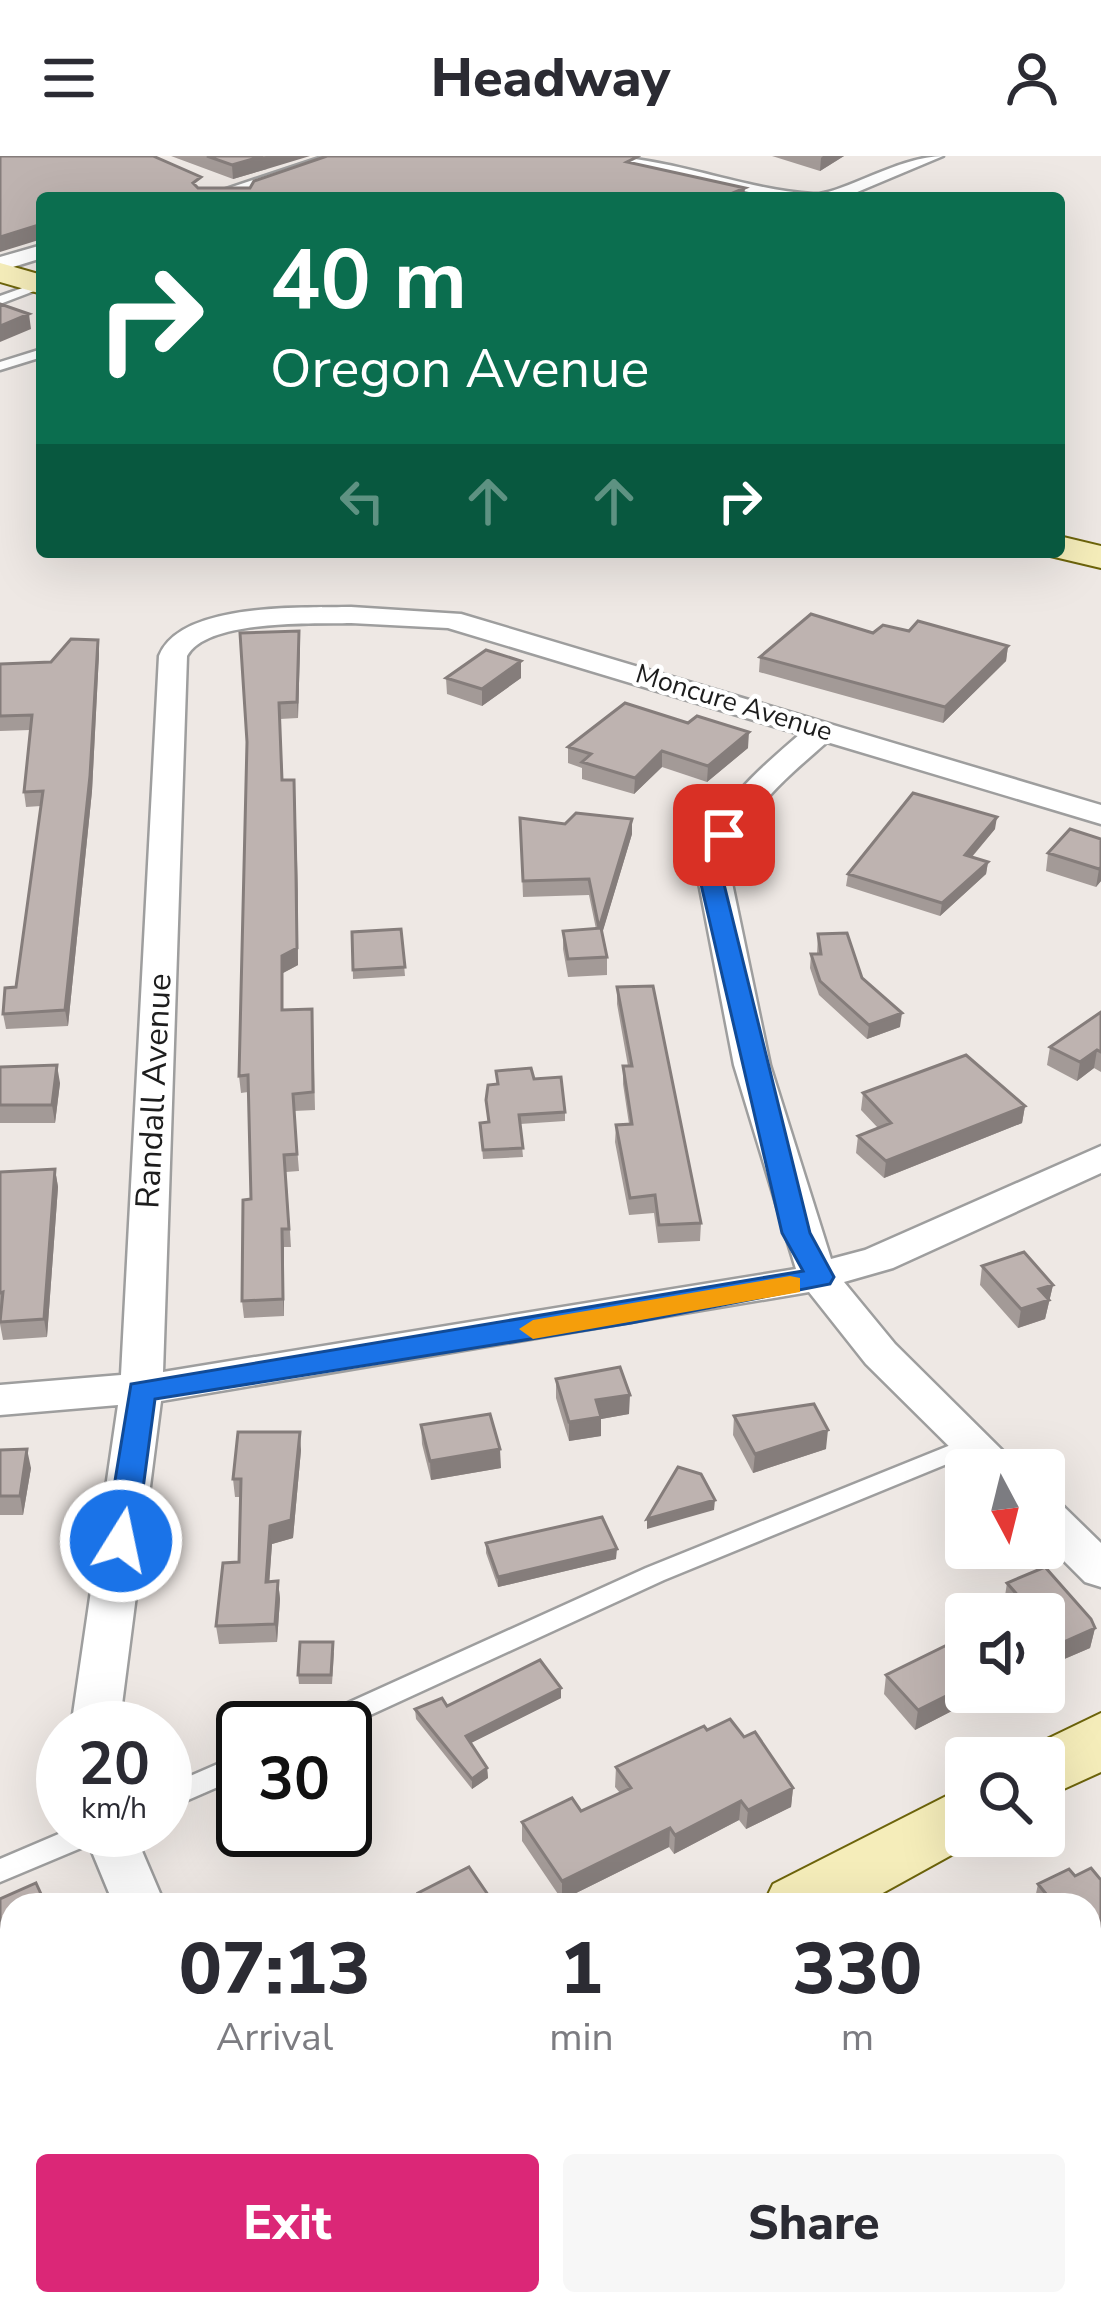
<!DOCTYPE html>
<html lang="en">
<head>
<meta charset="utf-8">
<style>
	:root { --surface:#fff; --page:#f7f7f7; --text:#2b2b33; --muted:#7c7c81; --accent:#db2777 }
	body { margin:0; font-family:"Nunito Sans",sans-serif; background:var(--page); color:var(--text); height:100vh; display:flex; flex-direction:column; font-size:45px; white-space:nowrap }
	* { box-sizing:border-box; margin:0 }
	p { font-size:39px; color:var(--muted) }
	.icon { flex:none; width:66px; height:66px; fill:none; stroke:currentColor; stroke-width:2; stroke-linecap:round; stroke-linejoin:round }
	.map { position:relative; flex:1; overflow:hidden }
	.details { position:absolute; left:0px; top:1737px; width:1101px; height:423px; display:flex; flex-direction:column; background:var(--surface); border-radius:36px 36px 0 0; box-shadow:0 12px 48px #0002 }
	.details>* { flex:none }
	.hud { position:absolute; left:36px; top:36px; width:1029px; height:366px; border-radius:12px; box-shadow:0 12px 48px #0002; background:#0b6e4f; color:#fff; overflow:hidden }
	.needle { width:78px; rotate:173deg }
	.controls { position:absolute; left:945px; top:1293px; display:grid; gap:24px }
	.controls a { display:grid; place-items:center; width:120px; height:120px; border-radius:12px; background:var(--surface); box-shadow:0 12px 48px #0002; font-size:60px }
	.speed { position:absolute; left:36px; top:1545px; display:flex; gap:24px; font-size:60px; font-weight:700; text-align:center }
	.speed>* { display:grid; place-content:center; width:156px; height:156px; border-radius:50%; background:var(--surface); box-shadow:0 12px 48px #0002; line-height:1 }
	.speed small { font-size:30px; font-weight:400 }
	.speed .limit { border:6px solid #111; border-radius:18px; background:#fff; color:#111 }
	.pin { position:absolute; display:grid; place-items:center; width:102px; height:102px; color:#fff; margin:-51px; border-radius:24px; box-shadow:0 6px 18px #0006 }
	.me { position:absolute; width:132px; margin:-66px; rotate:10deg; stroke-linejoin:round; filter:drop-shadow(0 0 9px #0008) }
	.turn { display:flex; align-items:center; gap:42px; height:252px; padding:0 36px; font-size:54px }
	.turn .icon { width:156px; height:156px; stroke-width:2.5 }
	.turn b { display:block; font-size:84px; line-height:102px }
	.lanes { display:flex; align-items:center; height:114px; padding:0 36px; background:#0003; justify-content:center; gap:60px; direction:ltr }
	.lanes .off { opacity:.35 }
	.eta { display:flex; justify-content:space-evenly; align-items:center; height:204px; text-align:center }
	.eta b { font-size:72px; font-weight:800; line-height:84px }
	.primary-button { display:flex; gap:24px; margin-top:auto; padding:24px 36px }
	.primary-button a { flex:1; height:138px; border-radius:12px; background:var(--accent); color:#fff; font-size:48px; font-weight:800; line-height:138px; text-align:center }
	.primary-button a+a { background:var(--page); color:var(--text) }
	header { display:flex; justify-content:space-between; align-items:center; height:156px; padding:0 36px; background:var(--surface); font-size:54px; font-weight:800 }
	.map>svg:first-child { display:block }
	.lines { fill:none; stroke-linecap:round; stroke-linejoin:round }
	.lane-casing { stroke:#9e9e9e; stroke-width:5 }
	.street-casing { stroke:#9e9e9e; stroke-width:5 }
	.secondary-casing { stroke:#6d640b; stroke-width:4 }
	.lane { fill:#fff; fill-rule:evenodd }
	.street { fill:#fff; fill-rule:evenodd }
	.secondary { fill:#f5edba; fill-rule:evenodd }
	.wall { fill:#a39a97 }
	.shaded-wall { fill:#857d7b }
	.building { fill:#beb3b0; stroke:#857d7b; stroke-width:3 }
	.route { fill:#1a73e8; stroke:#114b97; stroke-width:3 }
	.slow { fill:#f59e0b }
	.labels { text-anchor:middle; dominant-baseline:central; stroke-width:9; stroke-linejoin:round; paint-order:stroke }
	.far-street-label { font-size:27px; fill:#1d1d1d; stroke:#fff }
	.street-label { font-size:33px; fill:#1d1d1d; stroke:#fff }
</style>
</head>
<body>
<header><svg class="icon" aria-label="menu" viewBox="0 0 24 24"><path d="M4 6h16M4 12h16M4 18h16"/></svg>Headway<svg class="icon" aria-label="person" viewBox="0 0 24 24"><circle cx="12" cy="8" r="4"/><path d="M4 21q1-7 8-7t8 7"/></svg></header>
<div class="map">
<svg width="1101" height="2158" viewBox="0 0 1101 2158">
	<rect width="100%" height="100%" fill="#eee8e4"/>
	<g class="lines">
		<g class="lane-casing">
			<path id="lane" d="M42,125V132L0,148V140Z
				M42,193V201L0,214V206Z
				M973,1280L981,1282L984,1288L981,1294L664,1424L342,1572H304L308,1565L646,1412Z
				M243,1597V1620L165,1654V1631Z
				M68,1674H109L105,1682L0,1726V1703Z"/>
		</g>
		<g class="street-casing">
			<path id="street" d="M325,0H356L230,42H199Z
				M593,0C669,0 739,33 813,38C839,40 899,0 943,0L843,42H775Z
				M42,89V102L0,115V101Z
				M351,451L461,458L1101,649V668L827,586C782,626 733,663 732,727L770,909L831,1103L865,1094L1101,990V1017L893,1112L844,1126L895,1188L1022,1314H973L866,1208L809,1136L161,1245L119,1572H71L118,1249L0,1259V1229L121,1219L159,500C180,446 302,452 351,451ZM351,467L448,472L800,578C753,619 701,661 699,727L734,909L796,1113L163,1216L187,500C207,463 313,468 351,467Z
				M1044,1342L1060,1347L1101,1387V1431L1085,1426L1044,1385Z
				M83,1674H133L165,1749H114Z"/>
		</g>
		<g class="secondary-casing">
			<path id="secondary" d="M0,107L42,119V138L0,126Z
				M1059,380L1101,390V412L1046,399L1059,396Z
				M1101,1557V1616L1044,1642V1602H1017L1020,1596Z
				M966,1630V1680H986L861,1749H763L773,1728Z
				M12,2121V2148H82L78,2158H0V2127Z"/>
		</g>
		<use href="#lane" class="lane"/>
		<use href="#street" class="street"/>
		<use href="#secondary" class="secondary"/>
	</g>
	<path class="wall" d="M171,0H266L267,13L233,23Z
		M772,0H844L820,15Z
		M299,475L298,562L280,563L283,624L295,640L298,736V809L283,817V854L313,870L315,954L294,955L299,1015L286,1016L291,1091H284V1160L244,1162L242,1145L251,1043L248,936L241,937L239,920L247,586Z
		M909,475L1008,490L1006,505L943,567L759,516L760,501L873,477Z
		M98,484L99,498L92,635L68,870L6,873L3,858L16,831L41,650L26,651L24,636L30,574L0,575V508L51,506Z
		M446,522H521L482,550L447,538Z
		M568,591L748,592L707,626L662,611L634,638L582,623V612L568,607Z
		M520,662L565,668L632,663V678L602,777L607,801V819L568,821L563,793V775L596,773L589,739L523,741Z
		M995,673L972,701L988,706L986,718L940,760L846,730L848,718Z
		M1101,683V725L1096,731L1046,715L1048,697Z
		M401,773L405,820L353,823L352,776Z
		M818,778L862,822L900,871L867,883L819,839L810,812L811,798H817Z
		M617,831L701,1067L700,1085L658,1087L654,1057L629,1059L615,986L616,969L629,968L623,928V910H628L617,848Z
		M1101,856V916L1094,912L1077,925L1047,909L1050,891Z
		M0,911L60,927L55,967H0Z
		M496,915L534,923L565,956V965L520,968L523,1001L483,1003L480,967L488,966L486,944L497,928Z
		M863,937L1025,950L1022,967L884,1022L856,997L858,980L878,972L861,954Z
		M55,1013L58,1031L47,1181L3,1184L0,1168V1016Z
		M982,1110L1053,1129L1045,1163L1018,1172L980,1129Z
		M556,1223L629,1258L601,1263V1280L569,1285L556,1242Z
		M734,1260L826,1293L753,1317L733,1279Z
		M421,1269L501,1312L431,1324L422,1288Z
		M0,1294L31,1312L23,1359H0Z
		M301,1294L293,1382L272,1388L269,1426L278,1425L280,1443L277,1486L219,1488L216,1470L239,1406L241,1341H235L233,1323Z
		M486,1387L616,1403L498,1431L486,1397Z
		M1007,1427L1095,1472L1090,1492L1055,1507L1044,1494V1458H1014L1004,1446Z
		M334,1496L332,1528H299L298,1519Z
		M886,1519L979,1541L915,1574L884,1538Z
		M561,1532V1542L471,1587L487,1612L488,1622L472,1633L416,1563L415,1553Z
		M707,1574L744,1581L793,1632L791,1651L746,1673L739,1664L674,1698L669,1691L562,1744L522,1685V1666L581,1655L620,1637L615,1631L616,1611Z
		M1075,1720L1101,1724L1100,1793L1093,1784L1089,1749H1035L1034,1747L1038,1728Z"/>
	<path class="shaded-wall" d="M266,0H310L267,13Z
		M266,0L267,13L233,23L232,9Z
		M823,0H844L820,15L821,2Z
		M745,32L744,42H721Z
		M42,68V83L0,96V81Z
		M29,158L31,173L0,186V170Z
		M299,475L300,491L298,562L297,546Z
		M98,484L99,498L92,635L68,870L65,854Z
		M1008,490L1006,505L943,567L945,551Z
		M521,505V522L482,550V533Z
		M749,576L748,592L707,626L708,610Z
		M662,595V611L634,638L635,622Z
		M295,640L298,809L283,817V871L282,800Z
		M997,661L995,673L963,711L965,699Z
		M632,663V678L599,788V772Z
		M988,706L986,718L940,760L942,747Z
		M1101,711V725L1096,731L1099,713Z
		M902,857L900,871L867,883L869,869Z
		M1097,894L1094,912L1077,925L1080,906Z
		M57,909L60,927L55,967L52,949Z
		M1025,950L1022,967L884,1022L886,1005Z
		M55,1013L58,1031L47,1181L44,1163Z
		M282,1073L284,1091V1160L283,1143Z
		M1053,1129L1045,1163L1018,1172L1021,1153L1039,1133Z
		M630,1239L629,1258L601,1263V1280L569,1285V1266L596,1244Z
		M828,1274L826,1293L753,1317L755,1298Z
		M300,1276L301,1294L293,1382L272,1388L268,1444L266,1426L270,1370Z
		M27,1293L31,1312L23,1359L20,1340Z
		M500,1293L501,1312L431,1324L430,1305Z
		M715,1344L714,1354L647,1373V1363Z
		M617,1393L616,1403L498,1431V1421Z
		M278,1425L280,1443L277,1486L275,1468Z
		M1095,1472L1090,1492L1055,1507L1059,1488Z
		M966,1530V1536H980L979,1541L915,1574L918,1554Z
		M561,1532V1542L467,1589L466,1580Z
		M487,1612L488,1622L472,1633V1623Z
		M793,1632L791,1651L746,1673L748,1654Z
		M741,1645L739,1664L674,1698L675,1679Z
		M670,1672L669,1691L562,1744V1725Z
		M1097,1765L1093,1784L1089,1786V1770Z
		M12,1770V1786L0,1792V1775Z
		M12,2001V2022L0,2028V2007Z"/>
	<path class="building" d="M0,0H153L201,21L193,27L198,32H250L254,25L327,0H633L637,1L627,6L745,32L721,42H42V68L0,81Z
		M207,0H263L232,9Z
		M0,148L29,158L0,170Z
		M811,458L873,477L883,469L909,475L918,465L1008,490L945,551L760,501Z
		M299,475L297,546L279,547L282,624H294L296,719L297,792L282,800V854L312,853L313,936L293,938L297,998L284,999L289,1073H282L283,1143L242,1145L243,1044L251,1043L248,919L239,920L247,586L240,477Z
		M71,483L98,484L90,620L65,854L3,858L5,832L16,831L43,635L24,636L32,559L0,560V508L51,506Z
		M486,494L521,505L482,533L446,522Z
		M625,547L688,567L697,560L749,576L708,610L662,595L635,622L582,606L591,598L568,591Z
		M913,637L997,661L965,699L988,706L942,747L848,718Z
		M576,657L632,663L599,772L589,723L523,725L520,662L565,668Z
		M1070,673L1101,683V711L1099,713L1048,697Z
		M601,772L607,801L568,803L563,775Z
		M401,773L405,811L353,814L352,776Z
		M847,777L862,822L902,857L869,869L820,825L811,798H821L818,778Z
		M653,830L701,1067L659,1069L655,1039L630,1042L616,969L632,968L623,910H632L617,831Z
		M1101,856V896L1097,894L1080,906L1050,891Z
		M966,899L1025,950L886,1005L858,980L891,967L863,937Z
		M57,909L52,949H0V911Z
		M531,912L534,923L561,921L565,956L519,959L523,992L483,994L480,967L489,966L486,944L488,929L498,928L496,915Z
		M55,1013L44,1163L0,1166L3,1136L0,1137V1016Z
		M1024,1096L1053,1129L1039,1133L1049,1144L1021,1153L982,1110Z
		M620,1211L630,1239L596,1244L601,1261L569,1266L556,1223Z
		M814,1248L828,1274L755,1298L734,1260Z
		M490,1258L500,1293L430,1305L421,1269Z
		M238,1276H300L291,1364L270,1370L266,1426L278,1425L275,1468L216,1470L223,1407L239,1406L241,1323H233Z
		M27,1293L20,1340H0V1294Z
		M678,1311L701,1318L715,1344L647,1363Z
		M602,1361L617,1393L498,1421L486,1387Z
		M1045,1411L1091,1463L1095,1472L1059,1488L1044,1470V1458H1034L1007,1427Z
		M300,1486H333L331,1519H298Z
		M951,1487L966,1503V1530L918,1554L886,1519Z
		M540,1504L561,1532L466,1580L487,1612L472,1623L415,1553L442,1542L447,1550Z
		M730,1563L744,1581L755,1576L793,1632L748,1654L741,1645L675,1679L670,1672L562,1725L522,1666L572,1642L581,1655L631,1632L616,1611L704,1570L707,1574Z
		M469,1711L495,1749H426L418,1737Z
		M1091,1712L1101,1724V1770L1097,1765L1089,1770V1749H1055L1038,1728L1069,1713L1075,1720Z
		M36,1727L46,1749H12V1770L0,1775V1743Z
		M6,1889L12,1902V2001L0,2007V1892Z
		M260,2148H267L273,2158H247L246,2155Z
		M725,2148L732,2158H711Z"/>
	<path class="route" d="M724,672L736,679L723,724L810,1077L834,1121L830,1128L631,1167L155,1243L136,1385L121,1397L110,1393L105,1385L131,1228L803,1115L782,1077L700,724L713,679Z"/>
	<path class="slow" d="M790,1120L800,1122V1136L533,1183L519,1173L533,1164Z"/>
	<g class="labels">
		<g class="far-street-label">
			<text transform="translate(734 547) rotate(17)">Moncure Avenue</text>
		</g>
		<g class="street-label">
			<text transform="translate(154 935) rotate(-87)">Randall Avenue</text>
		</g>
	</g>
</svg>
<div class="controls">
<a><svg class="needle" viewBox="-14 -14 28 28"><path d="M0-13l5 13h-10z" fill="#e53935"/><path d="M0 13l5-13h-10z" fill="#7c7c81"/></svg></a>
<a><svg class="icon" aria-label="sound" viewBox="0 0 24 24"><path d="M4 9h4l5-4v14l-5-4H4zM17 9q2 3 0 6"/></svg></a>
<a><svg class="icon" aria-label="search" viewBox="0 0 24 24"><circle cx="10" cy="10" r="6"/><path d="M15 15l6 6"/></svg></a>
</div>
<div class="speed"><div>20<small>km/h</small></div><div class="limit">30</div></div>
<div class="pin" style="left:724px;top:679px;background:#d93025"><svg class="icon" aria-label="arrive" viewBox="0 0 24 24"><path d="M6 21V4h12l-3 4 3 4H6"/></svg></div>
<svg class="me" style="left:121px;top:1385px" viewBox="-20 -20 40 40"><circle r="17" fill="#1a73e8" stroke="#fff" stroke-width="3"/><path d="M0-11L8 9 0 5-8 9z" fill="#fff"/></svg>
<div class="hud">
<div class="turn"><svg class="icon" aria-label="right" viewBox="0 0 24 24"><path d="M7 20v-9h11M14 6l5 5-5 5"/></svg><div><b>40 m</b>Oregon Avenue</div></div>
<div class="lanes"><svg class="icon off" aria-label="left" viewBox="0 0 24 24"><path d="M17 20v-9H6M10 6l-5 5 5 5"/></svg><svg class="icon off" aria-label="ahead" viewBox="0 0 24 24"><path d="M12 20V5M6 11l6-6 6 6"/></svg><svg class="icon off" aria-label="ahead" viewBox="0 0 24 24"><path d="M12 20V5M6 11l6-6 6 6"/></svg><svg class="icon" aria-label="right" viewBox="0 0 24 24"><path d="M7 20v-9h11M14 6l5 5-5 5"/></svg></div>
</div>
<section class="details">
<div class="eta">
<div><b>07:13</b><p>Arrival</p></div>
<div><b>1</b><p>min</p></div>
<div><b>330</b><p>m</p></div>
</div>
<div class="primary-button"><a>Exit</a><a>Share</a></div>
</section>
</div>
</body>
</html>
